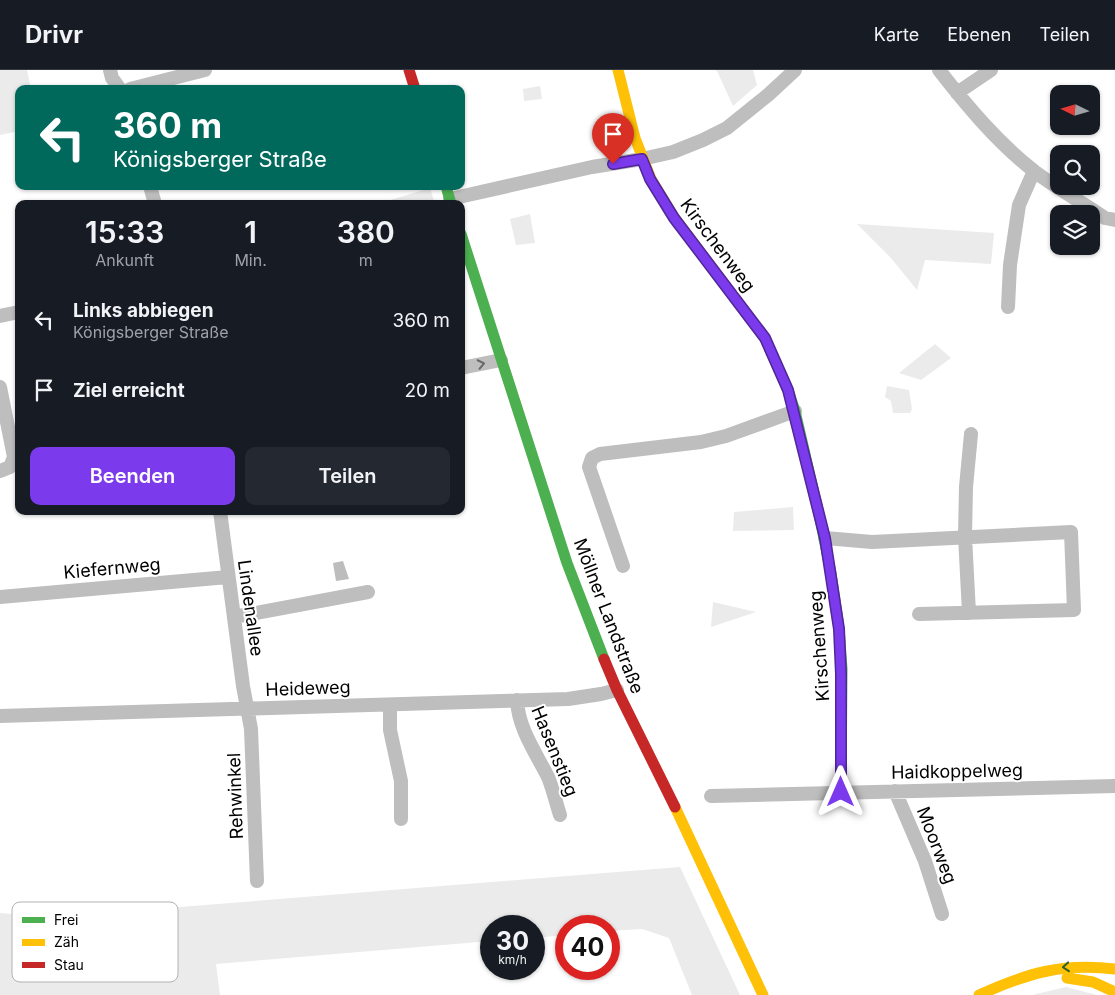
<!DOCTYPE html>
<html lang="de">
<head>
<meta charset="utf-8">
<style>
	:root { --surface:#171b24; --page:#242831; --text:#f1f3f6; --muted:#9ea1a6; --line:#363941; --accent:#7c3aed }
	body { margin:0; font-family:Inter,sans-serif; background:var(--page); color:var(--text); height:100vh; display:flex; flex-direction:column; font-size:19px; white-space:nowrap }
	* { box-sizing:border-box; margin:0 }
	p { font-size:16px; color:var(--muted) }
	.icon { flex:none; width:28px; height:28px; fill:none; stroke:currentColor; stroke-width:2; stroke-linecap:round; stroke-linejoin:round }
	.map { position:relative; flex:1; overflow:hidden }
	.sheet { position:absolute; left:15px; top:130px; width:450px; height:315px; display:flex; flex-direction:column; background:var(--surface); border-radius:10px; box-shadow:0 1px 4px #0004 }
	.sheet>* { flex:none }
	.hud { position:absolute; left:15px; top:15px; width:450px; height:105px; border-radius:10px; box-shadow:0 1px 4px #0004; background:#00695c; color:#fff; overflow:hidden }
	.needle { width:32px; rotate:275deg }
	.tools { position:absolute; left:1050px; top:15px; display:grid; gap:10px }
	.tools a { display:grid; place-items:center; width:50px; height:50px; border-radius:10px; background:var(--surface); box-shadow:0 1px 4px #0004; font-size:25px }
	.speed { position:absolute; left:480px; top:845px; display:flex; gap:10px; font-size:25px; font-weight:700; text-align:center }
	.speed>* { display:grid; place-content:center; width:65px; height:65px; border-radius:50%; background:var(--surface); box-shadow:0 1px 4px #0004; line-height:1 }
	.speed small { font-size:12px; font-weight:400 }
	.speed .limit { border:8px solid #d22; background:#fff; color:#111 }
	.pin { position:absolute; display:grid; place-items:center; width:42px; height:42px; color:#fff; margin:-51px -21px; border-radius:50% 50% 50% 0; rotate:-45deg; box-shadow:0 0 5px #0007 }
	.pin .icon { rotate:45deg }
	.me { position:absolute; width:55px; margin:-28px; rotate:0deg; stroke-linejoin:round; filter:drop-shadow(0 0 4px #0008) }
	.turn { display:flex; align-items:center; gap:18px; height:105px; padding:0 15px; font-size:22px }
	.turn .icon { width:65px; height:65px; stroke-width:2.5 }
	.turn b { display:block; font-size:35px; line-height:42px }
	.eta { display:flex; justify-content:space-evenly; align-items:center; height:85px; text-align:center }
	.eta b { font-size:30px; font-weight:600; line-height:35px }
	.cta { display:flex; gap:10px; margin-top:auto; padding:10px 15px }
	.cta a { flex:1; height:58px; border-radius:10px; background:var(--accent); color:#fff; font-size:20px; font-weight:600; line-height:58px; text-align:center }
	.cta a+a { background:var(--page); color:var(--text) }
	ul { padding:0; list-style:none }
	li { display:flex; align-items:center; gap:15px; height:70px; padding:0 15px }
	li div { flex:1 }
	li b { display:block; font-size:19px }
	li em { font-style:normal }
	header { display:flex; align-items:center; gap:30px; box-sizing:border-box; height:70px; padding:0 25px; background:var(--surface); border-bottom:1px solid var(--line) }
	header strong { font-size:24px }
	nav { display:flex; gap:28px; margin-inline-start:auto; font-size:18px }
	.map>svg:first-child { display:block }
	.green { fill:#ebebeb }
	.water { fill:#bdbdbd }
	.lines { fill:none; stroke-linecap:round; stroke-linejoin:round }
	.street { stroke:#bebebe; stroke-width:14 }
	.fast { stroke:#4caf50; stroke-width:11 }
	.slow { stroke:#ffc107; stroke-width:11 }
	.jam { stroke:#c62828; stroke-width:11 }
	.oneway { stroke:#686868 }
	.oneway2 { stroke:#2a602c }
	.route-casing { stroke:#51269a; stroke-width:12 }
	.route { stroke:#7c3aed; stroke-width:9 }
	.labels { text-anchor:middle; dominant-baseline:central; stroke-width:4; stroke-linejoin:round; paint-order:stroke }
	.street-label { font-size:18px; fill:#000; stroke:#fff }
	.key { fill:#fff; stroke:#b2b2b2; stroke-width:1 }
	.key-label { font-size:14px; fill:#000 }
</style>
</head>
<body>
<header>
<strong>Drivr</strong>
<nav><a>Karte</a><a>Ebenen</a><a>Teilen</a></nav>
</header>
<div class="map">
<svg width="1115" height="925" viewBox="0 0 1115 925">
	<rect width="100%" height="100%" fill="#fff"/>
	<path class="green" d="M0,0H27L31,19H19V61L0,65Z
		M715,0H753L757,15L733,36L717,1Z
		M540,16L542,29L524,31L523,19Z
		M430,118L435,134H377Z
		M530,144L535,173L516,175L510,149Z
		M857,154L994,163L991,194L925,190L917,220L891,188Z
		M935,274L951,288L921,310L899,303Z
		M887,316L909,320L912,339L910,343H893L891,331L885,327Z
		M793,437L794,460L733,461L734,442Z
		M713,532L756,542L711,557Z
		M680,797L740,925H692L669,868L642,859L609,861V856H566V865L534,868V856H491V871L216,894L220,925H0V843L83,850L180,837Z
		M1066,917L1097,925H1032Z"/>
	<path class="water" d="M343,491L349,509L336,511L333,493Z"/>
	<g class="lines">
		<path class="street" d="M110,0L112,8L120,19
			M939,0C967,36 998,73 1034,101C1056,118 1082,132 1105,148L1115,150
			M130,19L205,0
			M957,23L991,0
			M150,116L155,134
			M450,129L592,97L642,89L673,82L703,70L727,58L768,25L795,0
			M1008,237L1010,195L1019,135L1034,101
			M0,246L19,242
			M461,298L501,290
			M0,317L14,387L10,397L0,401
			M220,441L243,616L251,659L257,811
			M825,468L872,472L1071,462L1074,540L919,544
			M623,496L589,397L592,388L600,384L701,372L726,366L795,341
			M0,527L228,507
			M969,543L965,466L966,417L971,364
			M234,547L368,522
			M517,630C518,658 536,683 548,707C553,719 556,733 560,745
			M390,635V660L401,711V749
			M0,646L568,629L601,624L617,620
			M895,721L925,791L942,844
			M711,726L1115,716"/>
		<path class="fast" d="M446,116L451,134
			M461,164L567,493L604,589
			M770,280L788,320L795,341L820,449L831,503L839,558L842,599L841,722"/>
		<path class="slow" d="M618,0L635,68L651,109L674,147L765,268L770,280
			M675,737L763,925
			M1067,908L1093,912L1115,922
			M979,925C1028,903 1061,893 1115,899"/>
		<path class="jam" d="M409,0L415,19
			M604,589L617,620L675,737"/>
	</g>
	<defs><path id="oneway-chevron" d="M-2-3.5L2.5 0L-2 3.5" fill="none" stroke-width="1.6" stroke-linecap="round" stroke-linejoin="round" transform="scale(1.25)"/></defs>
	<use class="oneway" href="#oneway-chevron" transform="translate(481 294) rotate(-12)"/>
	<use class="oneway2" href="#oneway-chevron" transform="translate(1066 897) rotate(175)"/>
	<g class="lines">
		<g class="route-casing">
			<path id="route" d="M613,94L642,89L650,109L674,148L765,268L788,320L825,468L839,559L841,604V722"/>
		</g>
		<use href="#route" class="route"/>
	</g>
	<g class="labels">
		<g class="street-label">
			<text transform="translate(718 175) rotate(53)">Kirschenweg</text>
			<text transform="translate(112 498) rotate(-5)">Kiefernweg</text>
			<text transform="translate(251 538) rotate(82)">Lindenallee</text>
			<text transform="translate(609 546) rotate(69)">Möllner Landstraße</text>
			<text transform="translate(819 576) rotate(-94)">Kirschenweg</text>
			<text transform="translate(308 618) rotate(-2)">Heideweg</text>
			<text transform="translate(555 681) rotate(68)">Hasenstieg</text>
			<text transform="translate(957 701) rotate(-1)">Haidkoppelweg</text>
			<text transform="translate(235 726) rotate(-92)">Rehwinkel</text>
			<text transform="translate(937 775) rotate(69)">Moorweg</text>
		</g>
	</g>
	<rect x="12" y="832" width="166" height="80" rx="8" class="key"/>
	<rect x="22" y="847" width="23" height="6" fill="#4caf50"/>
	<rect x="22" y="869" width="23" height="7" fill="#ffc107"/>
	<rect x="22" y="892" width="23" height="6" fill="#c62828"/>
	<g class="key-label">
		<text x="54" y="855">Frei</text>
		<text x="54" y="877">Zäh</text>
		<text x="54" y="900">Stau</text>
	</g>
</svg>
<div class="tools">
<a><svg class="needle" viewBox="-14 -14 28 28"><path d="M0-13l5 13h-10z" fill="#e53935"/><path d="M0 13l5-13h-10z" fill="#9ea1a6"/></svg></a>
<a><svg class="icon" aria-label="search" viewBox="0 0 24 24"><circle cx="10" cy="10" r="6"/><path d="M15 15l6 6"/></svg></a>
<a><svg class="icon" aria-label="layers" viewBox="0 0 24 24"><path d="M12 4l9 5-9 5-9-5zM3 14l9 5 9-5"/></svg></a>
</div>
<div class="speed"><div>30<small>km/h</small></div><div class="limit">40</div></div>
<div class="pin" style="left:613px;top:94px;background:#d93025"><svg class="icon" aria-label="arrive" viewBox="0 0 24 24"><path d="M6 21V4h12l-3 4 3 4H6"/></svg></div>
<svg class="me" style="left:841px;top:722px" viewBox="-20 -20 40 40"><path d="M0-17L14 15 0 8-14 15z" fill="#7c3aed" stroke="#fff" stroke-width="4"/></svg>
<div class="hud">
<div class="turn"><svg class="icon" aria-label="left" viewBox="0 0 24 24"><path d="M17 20v-9H6M10 6l-5 5 5 5"/></svg><div><b>360 m</b>Königsberger Straße</div></div>
</div>
<section class="sheet">
<div class="eta">
<div><b>15:33</b><p>Ankunft</p></div>
<div><b>1</b><p>Min.</p></div>
<div><b>380</b><p>m</p></div>
</div>
<ul>
<li><svg class="icon" aria-label="left" viewBox="0 0 24 24"><path d="M17 20v-9H6M10 6l-5 5 5 5"/></svg><div><b>Links abbiegen</b><p>Königsberger Straße</p></div><em>360 m</em></li>
<li><svg class="icon" aria-label="arrive" viewBox="0 0 24 24"><path d="M6 21V4h12l-3 4 3 4H6"/></svg><div><b>Ziel erreicht</b></div><em>20 m</em></li>
</ul>
<div class="cta"><a>Beenden</a><a>Teilen</a></div>
</section>
</div>
</body>
</html>
